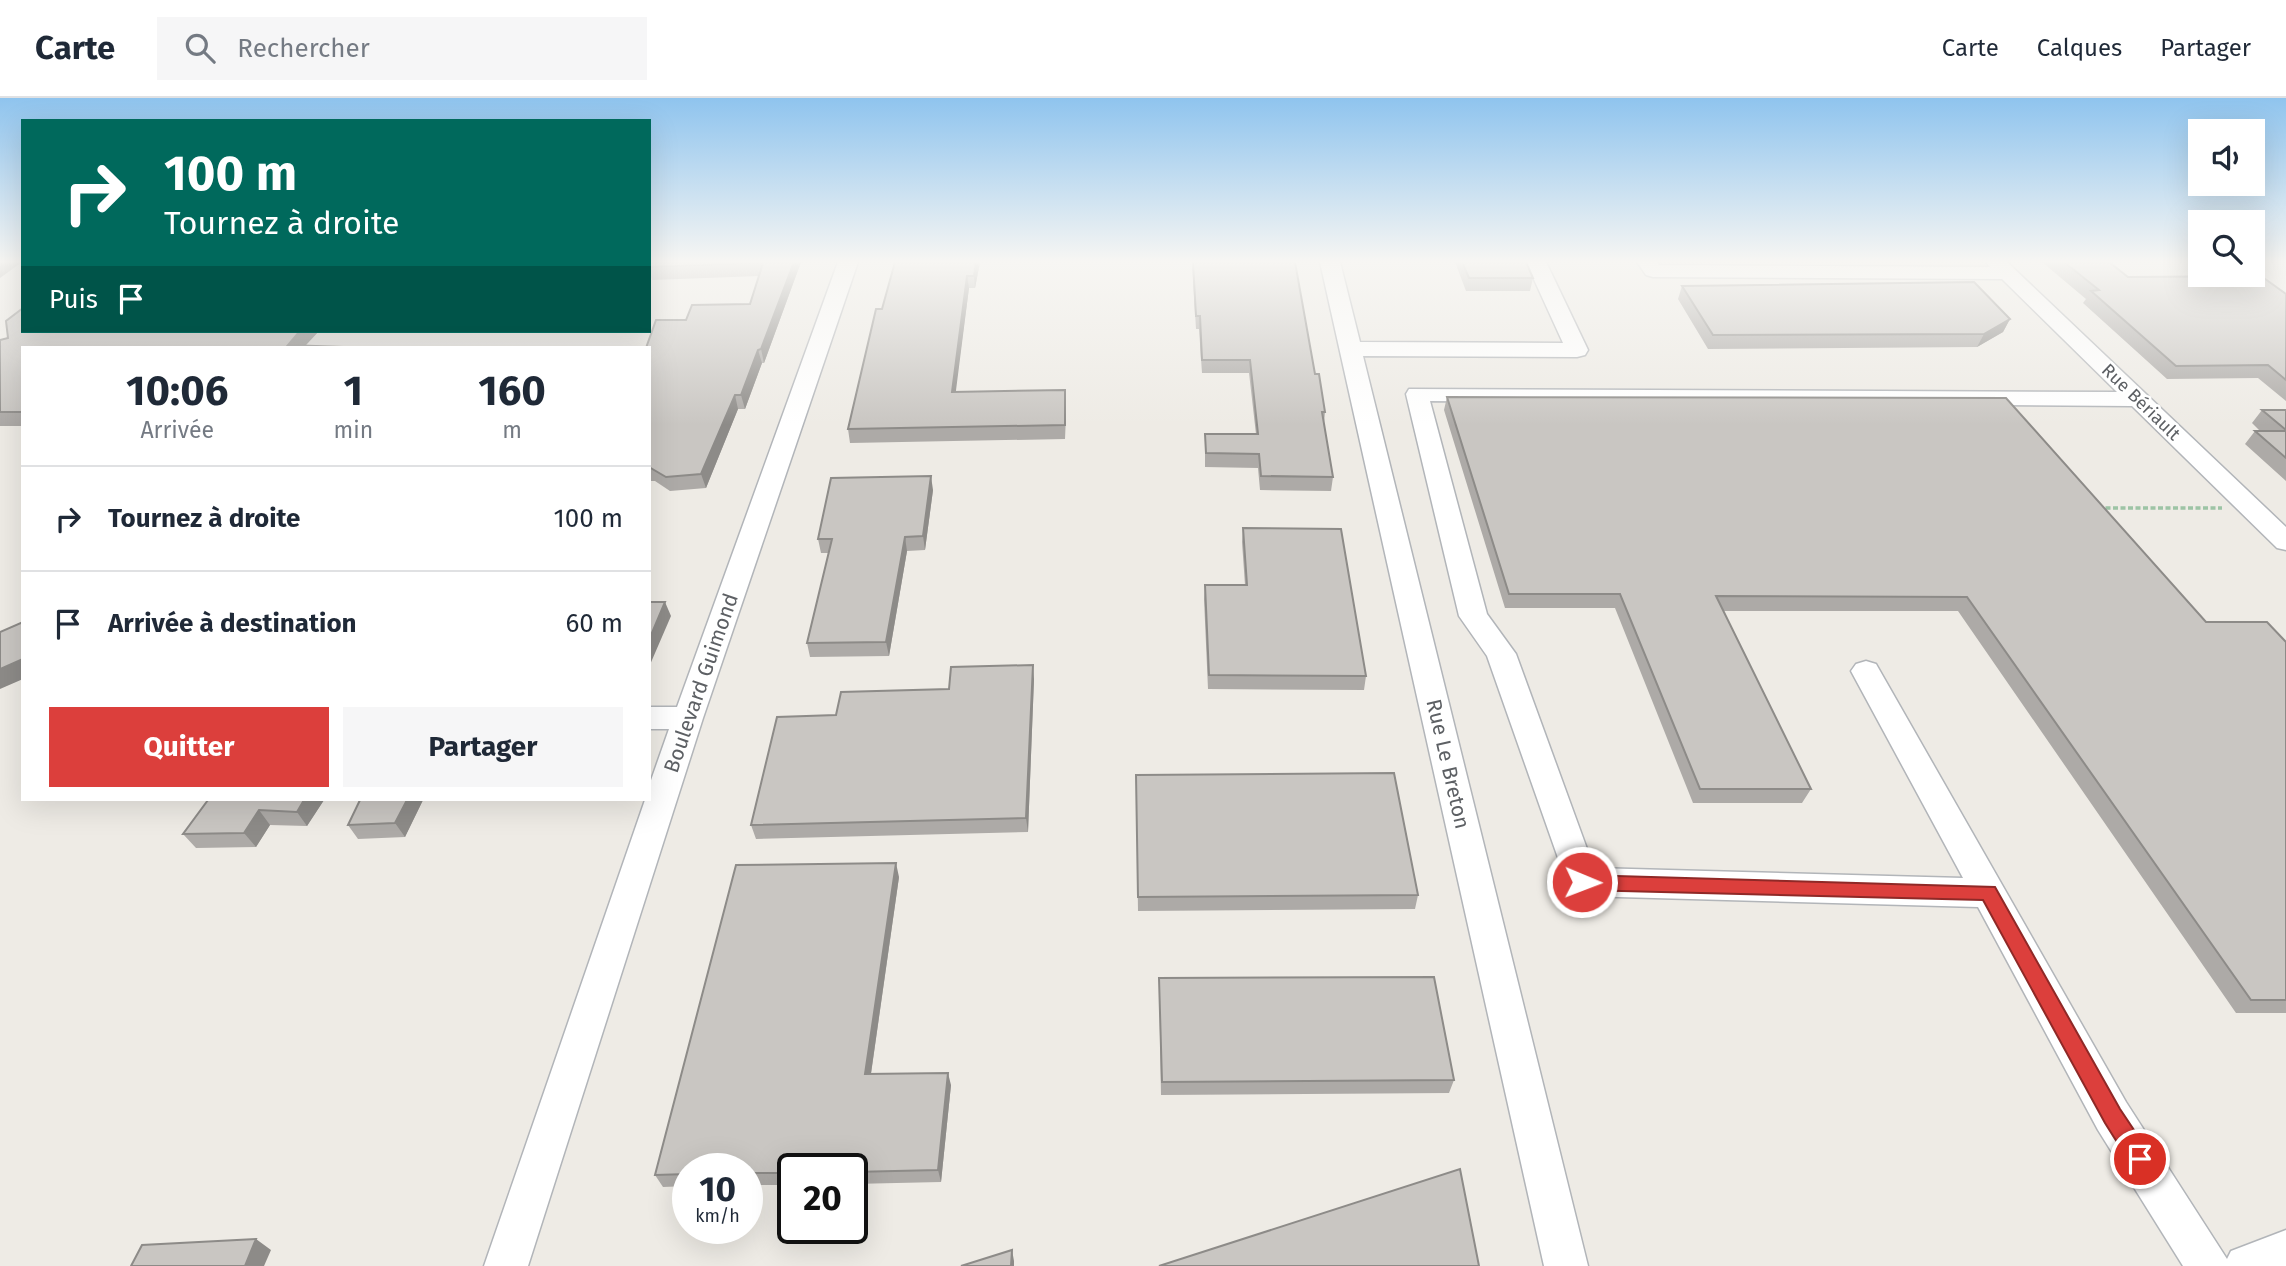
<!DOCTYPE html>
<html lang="fr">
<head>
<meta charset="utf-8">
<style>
	:root { --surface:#fff; --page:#f6f6f7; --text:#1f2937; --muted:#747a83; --line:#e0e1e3; --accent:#dc3f3c }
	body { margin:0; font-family:"Fira Sans",sans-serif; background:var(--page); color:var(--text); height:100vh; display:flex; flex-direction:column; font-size:26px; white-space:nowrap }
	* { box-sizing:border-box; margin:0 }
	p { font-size:23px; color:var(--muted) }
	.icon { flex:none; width:38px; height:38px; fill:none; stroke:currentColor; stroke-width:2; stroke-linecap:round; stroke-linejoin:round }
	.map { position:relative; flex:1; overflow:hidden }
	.panel { position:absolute; left:21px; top:248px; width:630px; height:455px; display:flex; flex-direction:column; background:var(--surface); border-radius:0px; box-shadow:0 7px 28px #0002 }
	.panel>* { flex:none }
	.banner { position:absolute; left:21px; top:21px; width:630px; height:214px; border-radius:0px; box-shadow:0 7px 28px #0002; background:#00695c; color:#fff; overflow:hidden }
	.tools { position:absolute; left:2188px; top:21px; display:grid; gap:14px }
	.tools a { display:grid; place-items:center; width:77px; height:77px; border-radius:0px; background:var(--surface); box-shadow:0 7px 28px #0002; font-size:35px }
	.speed { position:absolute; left:672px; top:1055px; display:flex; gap:14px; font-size:35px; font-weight:700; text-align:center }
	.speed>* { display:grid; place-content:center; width:91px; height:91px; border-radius:50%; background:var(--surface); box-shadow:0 7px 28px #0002; line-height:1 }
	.speed small { font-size:18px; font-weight:400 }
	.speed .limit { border:4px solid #111; border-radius:10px; background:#fff; color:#111 }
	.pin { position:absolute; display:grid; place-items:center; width:60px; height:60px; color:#fff; margin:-30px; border:4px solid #fff; border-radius:50%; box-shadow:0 2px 7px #0007 }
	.me { position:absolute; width:77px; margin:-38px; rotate:91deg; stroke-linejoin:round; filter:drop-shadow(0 0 5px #0008) }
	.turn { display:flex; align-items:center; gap:24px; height:147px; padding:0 28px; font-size:32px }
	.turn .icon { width:91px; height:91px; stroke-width:2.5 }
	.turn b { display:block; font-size:49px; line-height:60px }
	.then { display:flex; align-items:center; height:66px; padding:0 28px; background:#0003; gap:14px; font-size:26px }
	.eta { display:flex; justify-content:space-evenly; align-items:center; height:119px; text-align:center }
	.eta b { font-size:42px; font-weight:700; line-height:49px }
	.button { display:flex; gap:14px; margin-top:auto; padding:14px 28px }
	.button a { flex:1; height:80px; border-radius:0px; background:var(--accent); color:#fff; font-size:28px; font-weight:700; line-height:80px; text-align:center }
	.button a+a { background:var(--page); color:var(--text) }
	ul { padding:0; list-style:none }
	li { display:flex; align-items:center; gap:21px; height:105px; padding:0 28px; border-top:2px solid var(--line) }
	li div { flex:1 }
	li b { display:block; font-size:26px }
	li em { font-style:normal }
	header { display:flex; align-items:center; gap:42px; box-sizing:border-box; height:98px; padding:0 35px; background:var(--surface); border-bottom:2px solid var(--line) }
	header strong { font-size:33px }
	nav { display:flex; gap:38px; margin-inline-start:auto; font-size:24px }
	.search { width:490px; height:63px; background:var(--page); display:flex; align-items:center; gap:18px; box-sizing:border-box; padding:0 24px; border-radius:0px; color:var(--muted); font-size:26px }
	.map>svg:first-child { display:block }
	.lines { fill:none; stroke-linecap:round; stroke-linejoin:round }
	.minor-casing { stroke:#b2b5b9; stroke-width:3 }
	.path { stroke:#9dc4a5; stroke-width:3.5; stroke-dasharray:5 2.5; stroke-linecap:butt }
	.minor { fill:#fff; fill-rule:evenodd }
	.wall { fill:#adaaa7 }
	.shaded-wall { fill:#8d8b88 }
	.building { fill:#c9c6c2; stroke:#8d8b88; stroke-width:2 }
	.route { fill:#dc3f3c; stroke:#8f2927; stroke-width:2 }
	.labels { text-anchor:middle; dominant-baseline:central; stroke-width:5; stroke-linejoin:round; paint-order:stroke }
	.far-street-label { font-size:18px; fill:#5d6064; stroke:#fff }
	.street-label { font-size:21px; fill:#5d6064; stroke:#fff }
</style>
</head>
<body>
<header>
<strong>Carte</strong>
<div class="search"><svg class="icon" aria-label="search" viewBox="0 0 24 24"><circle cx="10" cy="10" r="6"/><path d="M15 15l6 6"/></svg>Rechercher</div>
<nav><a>Carte</a><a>Calques</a><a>Partager</a></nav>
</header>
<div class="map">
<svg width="2286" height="1168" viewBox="0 0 2286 1168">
	<rect width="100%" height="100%" fill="#eeebe5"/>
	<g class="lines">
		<g class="minor-casing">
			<path id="minor" d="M838,164H858L703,620L528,1168H484L645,702H649V688L669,631H649V609H677Z
				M1320,164H1340L1360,244L1563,245L1526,164H1546L1588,252L1585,257L1577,259L1363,258L1588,1168H1544Z
				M1637,164H1657L1659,167L1990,169L1986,164H2007L2286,429V452L2277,450L2132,308L1430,303L1487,516L1516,556L1594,770L1963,780L1851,573L1856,566L1866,563L1876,566L2126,1004L2227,1161L2231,1153L2286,1132V1168H2183L2098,1032L1978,809L1582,798L1570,794L1487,558L1459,518L1406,296L1409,291L2117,294L2002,181L1653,179L1646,177Z"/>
		</g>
		<path class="path" d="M2098,410H2222"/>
		<use href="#minor" class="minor"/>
	</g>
	<path class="wall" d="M652,164H801L764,265H762L745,311H738L706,390L670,393L655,383H649V250L686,222L750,206L759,178L652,182L649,172V168Z
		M980,164L975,190H969L955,294L1065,292V341L850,345L848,331L882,211Z
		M1192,164H1295L1315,276L1325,314L1324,325L1333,379L1331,393L1260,392L1258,370L1205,369V336H1256L1249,275H1202L1199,231H1196Z
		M1455,164H1526L1533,180L1530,193H1466Z
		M2042,164H2109L2128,179L2286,196V303L2258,280L2167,281L2083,205L2086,201Z
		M1682,188L2010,221L2003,234L1977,249L1708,251L1678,201Z
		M319,233L306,247L23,250V328H0V242L8,240Z
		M1447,299L2206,524L2286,544V915H2236L1958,513H1723L1811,691L1802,705H1693L1615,510H1505L1444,312Z
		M2262,312H2286V383L2245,346L2255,333H2260L2252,325Z
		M933,392L925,452L907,453L889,558L810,559L807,545L829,455H821L818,441Z
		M1243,430L1366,578L1364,592L1208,591L1204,501L1205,487H1245L1242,444Z
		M1034,581L1028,734L756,741L751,727L836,617L949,591Z
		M1136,677L1418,797L1415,811L1138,813Z
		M208,702H324L307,728L270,727L256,749L196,750L183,736Z
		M423,702L405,739L358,741L348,727Z
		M899,779L871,976L951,987L941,1084L852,1086V1071H793V1087H747V1071H688V1088L663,1089L655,1077Z
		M1159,880L1454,982L1449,995L1161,997Z"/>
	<path class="shaded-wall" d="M0,164H22L0,180Z
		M794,164H801L764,265L761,251Z
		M976,164H980L975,190L974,178Z
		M967,178L969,190L954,308L952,294Z
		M2010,221L2003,234L1977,249L1984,236Z
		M300,233H319L303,250L288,247Z
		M758,252L762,265L745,311L741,297Z
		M1065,292L1066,306L1065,341Z
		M735,297L738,311L706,390L701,376Z
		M931,378L933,392L925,452L923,438Z
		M905,439L907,453L889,558L886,544Z
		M665,504L671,518L649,569V542Z
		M23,561V581L0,591V571Z
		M1033,567L1034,581L1028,734L1026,720Z
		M304,702H324L307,728L297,714Z
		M407,702H423L405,739L395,725Z
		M259,712L270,727L256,749L244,735Z
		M896,765L899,779L869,989L865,976Z
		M948,975L951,987L941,1084L938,1072Z
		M256,1141L271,1152L264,1168H245Z
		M1012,1152L1014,1163V1168H1011Z"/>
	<path class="building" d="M652,164H794L761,251L758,252L741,297H735L701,376L666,379L649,369V250H646L656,222H686L692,207L750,206L763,165L649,169Z
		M895,164H976L974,178H967L952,294L1065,292V327L848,331L876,211H882Z
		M1193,164H1295L1315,276H1319L1325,314H1322L1333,379L1261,378L1259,356L1206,355L1205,336H1258L1250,262H1202L1200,218H1196Z
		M1462,164H1526L1533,180H1469Z
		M2064,164H2109L2128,179L2261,178L2286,196V282L2268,267L2176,268L2091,193L2099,192Z
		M1974,184L2010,221L1984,236L1713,237L1682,188Z
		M23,210V233H300L288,247L371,250H23V314H0V242L8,240L6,223Z
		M1447,299L2006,300L2206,524H2267L2286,544V902H2251L1967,499L1716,498L1811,691H1700L1620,496H1509Z
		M2262,312H2286V332Z
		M2255,333H2286V360Z
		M931,378L923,438L905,439L886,544L807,545L832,441H818L831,380Z
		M1243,430L1341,431L1366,578L1209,577L1205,487H1247Z
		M649,504H665L649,542Z
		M23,524V561L0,571V534Z
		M1033,567L1026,720L751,727L777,619L836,617L841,594L949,591L951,569Z
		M1394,675L1418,797L1138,799L1136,677Z
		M208,702H304L297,714L259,712L244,735L183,736Z
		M360,702H407L395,725L348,727Z
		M896,765L865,976L948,975L938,1072L852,1074V1071H793V1075H747V1071H688V1076L655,1077L736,767Z
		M1434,879L1454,982L1162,984L1159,880Z
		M1460,1071L1479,1168H1159Z
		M256,1141L245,1168H131L142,1147Z
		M1012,1152L1011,1168H961Z"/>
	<linearGradient id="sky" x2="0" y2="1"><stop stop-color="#8fc4ee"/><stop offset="0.5" stop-color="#f7f6f3"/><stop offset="1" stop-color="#f7f6f3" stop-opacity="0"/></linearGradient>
	<rect width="2286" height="327" fill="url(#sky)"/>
	<path class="route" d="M1582,777L1995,789L2120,1011L2148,1053L2151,1061L2148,1068L2140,1071L2132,1068L2105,1025L1983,802L1582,792L1576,790L1573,784L1576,779Z"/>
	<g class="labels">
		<g class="far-street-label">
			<text transform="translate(2141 304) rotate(44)">Rue Bériault</text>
		</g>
		<g class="street-label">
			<text transform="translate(701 585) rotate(-71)">Boulevard Guimond</text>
			<text transform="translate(1448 666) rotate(77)">Rue Le Breton</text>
		</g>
	</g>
</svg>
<div class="tools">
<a><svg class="icon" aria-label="sound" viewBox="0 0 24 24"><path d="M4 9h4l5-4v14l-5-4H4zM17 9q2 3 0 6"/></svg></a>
<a><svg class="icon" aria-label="search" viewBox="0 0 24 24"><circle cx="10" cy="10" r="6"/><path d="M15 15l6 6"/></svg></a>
</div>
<div class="speed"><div>10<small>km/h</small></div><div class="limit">20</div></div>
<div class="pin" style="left:2140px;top:1061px;background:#d93025"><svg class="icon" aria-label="arrive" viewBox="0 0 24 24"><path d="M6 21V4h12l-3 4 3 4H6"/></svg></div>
<svg class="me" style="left:1582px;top:784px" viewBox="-20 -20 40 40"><circle r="17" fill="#dc3f3c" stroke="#fff" stroke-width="3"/><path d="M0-11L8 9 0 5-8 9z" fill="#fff"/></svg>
<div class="banner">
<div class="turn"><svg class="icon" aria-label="right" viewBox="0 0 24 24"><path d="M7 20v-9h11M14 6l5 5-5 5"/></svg><div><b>100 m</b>Tournez à droite</div></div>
<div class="then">Puis<svg class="icon" aria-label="arrive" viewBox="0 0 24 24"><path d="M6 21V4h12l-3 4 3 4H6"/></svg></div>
</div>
<section class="panel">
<div class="eta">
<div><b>10:06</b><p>Arrivée</p></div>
<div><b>1</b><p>min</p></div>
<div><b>160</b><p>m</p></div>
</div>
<ul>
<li><svg class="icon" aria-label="right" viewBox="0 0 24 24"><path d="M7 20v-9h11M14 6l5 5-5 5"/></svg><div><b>Tournez à droite</b></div><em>100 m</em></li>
<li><svg class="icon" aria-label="arrive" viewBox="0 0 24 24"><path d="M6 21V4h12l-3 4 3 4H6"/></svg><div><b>Arrivée à destination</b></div><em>60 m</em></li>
</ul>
<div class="button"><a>Quitter</a><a>Partager</a></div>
</section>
</div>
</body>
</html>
